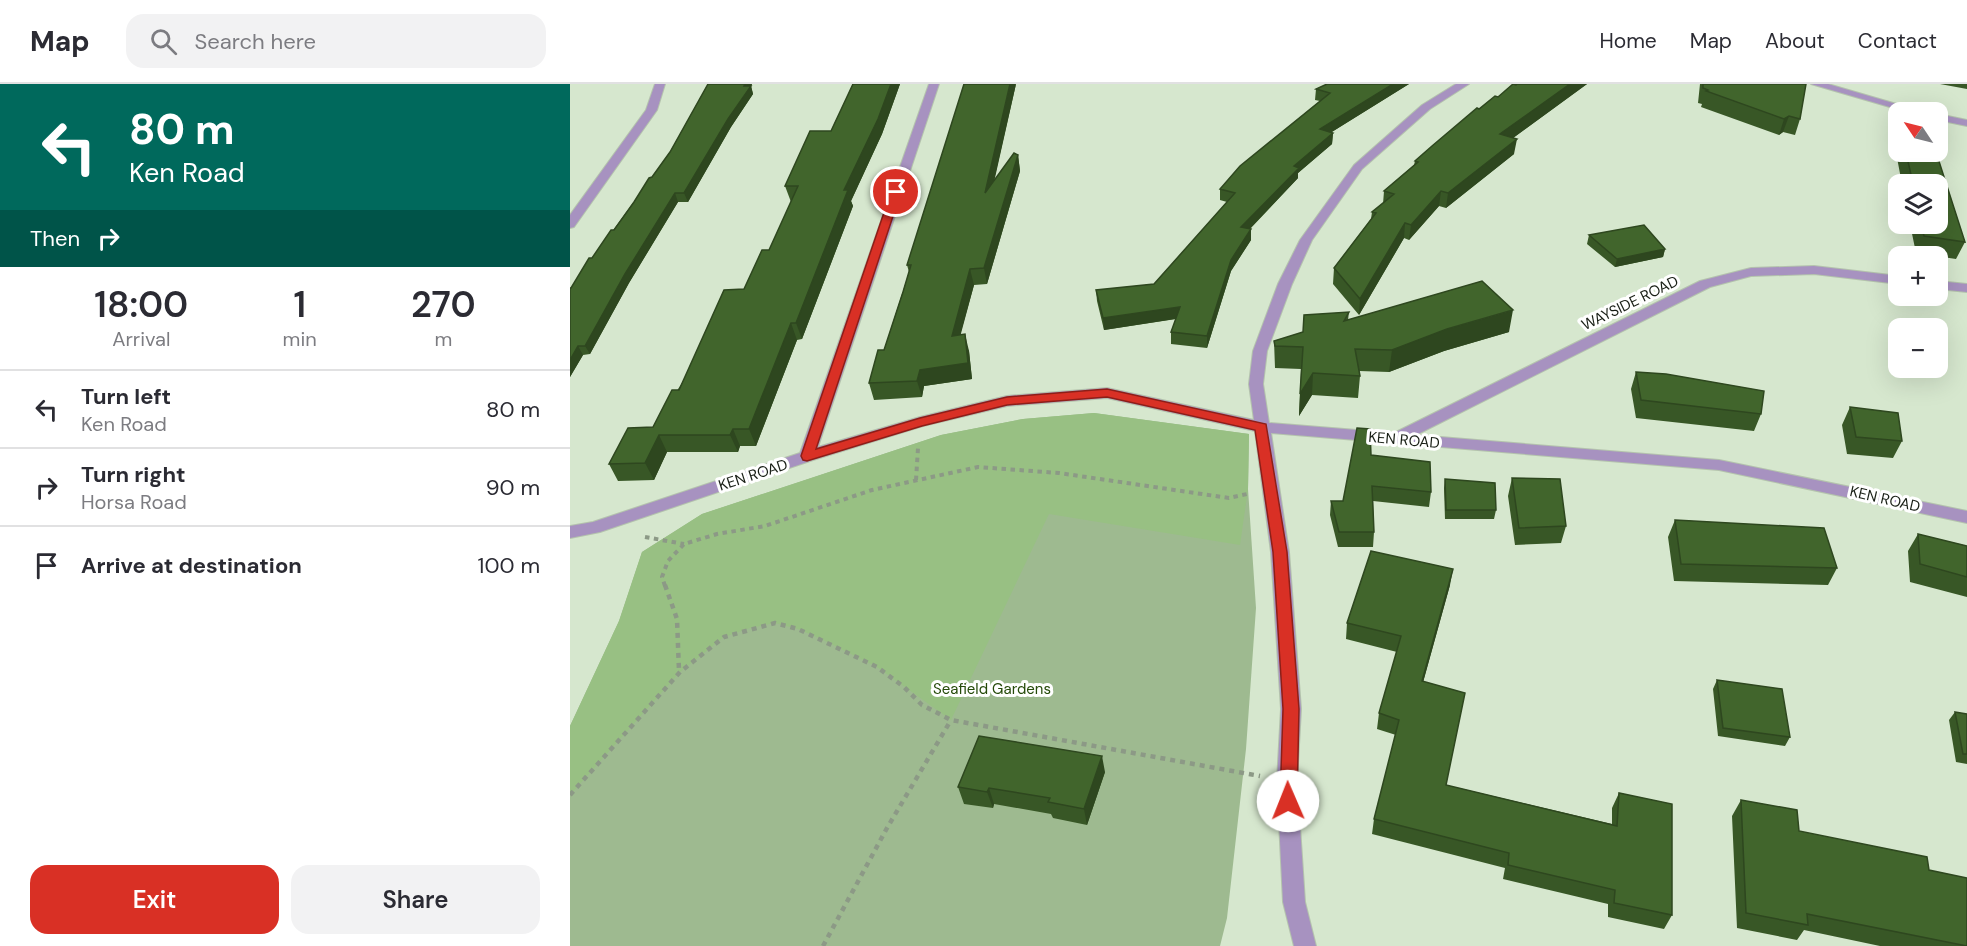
<!DOCTYPE html>
<html lang="en">
<head>
<meta charset="utf-8">
<style>
	:root { --surface:#fff; --page:#f2f2f3; --text:#2b2b33; --muted:#7c7c81; --line:#e1e1e2; --accent:#d93025 }
	body { margin:0; font-family:"DM Sans",sans-serif; background:var(--page); color:var(--text); height:100vh; display:flex; flex-direction:column; font-size:22px; white-space:nowrap }
	* { box-sizing:border-box; margin:0 }
	p { font-size:20px; color:var(--muted) }
	.icon { flex:none; width:33px; height:33px; fill:none; stroke:currentColor; stroke-width:2; stroke-linecap:round; stroke-linejoin:round }
	.map { position:relative; flex:1; overflow:hidden }
	.details { display:flex; flex-direction:column; background:var(--surface); width:570px }
	.details>* { flex:none }
	.top-card { background:#00695c; color:#fff; overflow:hidden }
	.needle { width:39px; rotate:305deg }
	.fabs { position:absolute; left:1318px; top:18px; display:grid; gap:12px }
	.fabs a { display:grid; place-items:center; width:60px; height:60px; border-radius:12px; background:var(--surface); box-shadow:0 6px 24px #0002; font-size:30px }
	.pin { position:absolute; display:grid; place-items:center; width:51px; height:51px; color:#fff; margin:-26px; border:3px solid #fff; border-radius:50%; box-shadow:0 2px 6px #0007 }
	.me { position:absolute; width:66px; margin:-33px; rotate:359deg; stroke-linejoin:round; filter:drop-shadow(0 0 4px #0008) }
	.turn { display:flex; align-items:center; gap:21px; height:126px; padding:0 30px; font-size:27px }
	.turn .icon { width:78px; height:78px; stroke-width:2.5 }
	.turn b { display:block; font-size:42px; line-height:51px }
	.then { display:flex; align-items:center; height:57px; padding:0 30px; background:#0003; gap:12px; font-size:22px }
	.eta { display:flex; justify-content:space-evenly; align-items:center; height:102px; text-align:center }
	.eta b { font-size:36px; font-weight:600; line-height:42px }
	.primary-button { display:flex; gap:12px; margin-top:auto; padding:12px 30px }
	.primary-button a { flex:1; height:69px; border-radius:18px; background:var(--accent); color:#fff; font-size:24px; font-weight:600; line-height:69px; text-align:center }
	.primary-button a+a { background:var(--page); color:var(--text) }
	ul { padding:0; list-style:none }
	li { display:flex; align-items:center; gap:18px; height:78px; padding:0 30px; border-top:2px solid var(--line) }
	li div { flex:1 }
	li b { display:block; font-size:22px }
	li em { font-style:normal }
	header { display:flex; align-items:center; gap:36px; box-sizing:border-box; height:84px; padding:0 30px; background:var(--surface); border-bottom:2px solid var(--line) }
	header strong { font-size:28px }
	nav { display:flex; gap:33px; margin-inline-start:auto; font-size:21px }
	.search { width:420px; height:54px; background:var(--page); display:flex; align-items:center; gap:15px; box-sizing:border-box; padding:0 21px; border-radius:18px; color:var(--muted); font-size:22px }
	main { display:flex; flex:1; min-height:0 }
	.map>svg:first-child { display:block }
	.green { fill:#9eba90 }
	.forest { fill:#98c083 }
	.lines { fill:none; stroke-linecap:round; stroke-linejoin:round }
	.minor-casing { stroke:#b4c3ad; stroke-width:2 }
	.tertiary-casing { stroke:#b4c3ad; stroke-width:2 }
	.path-far1 { stroke:#8c9986; stroke-width:4; stroke-dasharray:4.5 4.5; stroke-linecap:butt }
	.path { stroke:#8c9986; stroke-width:4.5; stroke-dasharray:5 5; stroke-linecap:butt }
	.minor { fill:#a792c0; fill-rule:evenodd }
	.tertiary { fill:#a792c0; fill-rule:evenodd }
	.wall { fill:#385726 }
	.shaded-wall { fill:#2e471f }
	.building { fill:#41652c; stroke:#2e471f; stroke-width:1.5 }
	.route { fill:#d93025; stroke:#8d1f18; stroke-width:1.5 }
	.labels { text-anchor:middle; dominant-baseline:central; stroke-width:6; stroke-linejoin:round; paint-order:stroke }
	.street-label { font-size:15px; fill:#181e15; stroke:#fff }
	.park-label { font-size:15px; fill:#254a09; stroke:#fff }
</style>
</head>
<body>
<header>
<strong>Map</strong>
<div class="search"><svg class="icon" aria-label="search" viewBox="0 0 24 24"><circle cx="10" cy="10" r="6"/><path d="M15 15l6 6"/></svg>Search here</div>
<nav><a>Home</a><a>Map</a><a>About</a><a>Contact</a></nav>
</header>
<main>
<section class="details">
<div class="top-card">
<div class="turn"><svg class="icon" aria-label="left" viewBox="0 0 24 24"><path d="M17 20v-9H6M10 6l-5 5 5 5"/></svg><div><b>80 m</b>Ken Road</div></div>
<div class="then">Then<svg class="icon" aria-label="right" viewBox="0 0 24 24"><path d="M7 20v-9h11M14 6l5 5-5 5"/></svg></div>
</div>
<div class="eta">
<div><b>18:00</b><p>Arrival</p></div>
<div><b>1</b><p>min</p></div>
<div><b>270</b><p>m</p></div>
</div>
<ul>
<li><svg class="icon" aria-label="left" viewBox="0 0 24 24"><path d="M17 20v-9H6M10 6l-5 5 5 5"/></svg><div><b>Turn left</b><p>Ken Road</p></div><em>80 m</em></li>
<li><svg class="icon" aria-label="right" viewBox="0 0 24 24"><path d="M7 20v-9h11M14 6l5 5-5 5"/></svg><div><b>Turn right</b><p>Horsa Road</p></div><em>90 m</em></li>
<li><svg class="icon" aria-label="arrive" viewBox="0 0 24 24"><path d="M6 21V4h12l-3 4 3 4H6"/></svg><div><b>Arrive at destination</b></div><em>100 m</em></li>
</ul>
<div class="primary-button"><a>Exit</a><a>Share</a></div>
</section>
<div class="map">
<svg width="1397" height="862" viewBox="0 0 1397 862">
	<rect width="100%" height="100%" fill="#d6e7ce"/>
	<path class="green" d="M524,329L679,350L678,405L686,524L676,665L657,834L650,862H0V642L49,537L72,468L132,430L371,351L453,335Z"/>
	<path class="forest" d="M524,329L679,350L678,405L670,461L479,430L381,636L307,583L251,555L228,545L205,539L180,544L154,553L110,588L0,711V642L49,537L72,468L132,430L371,351L453,335Z"/>
	<g class="lines">
		<g class="minor-casing">
			<path id="minor" d="M359,0H369L248,363L350,333L437,312L537,304L684,336L679,300L683,267L708,200L730,156L784,81L852,21L886,0H899L860,25L792,85L742,156L722,200L697,267L693,300L699,339L824,349L1130,197L1181,184L1244,182L1329,192V200L1244,190L1181,192L1140,203L846,351L1149,376L1397,427V439L1149,386L701,349L719,468L731,625L727,697L735,818L746,862H724L713,818L707,697L711,625L701,468L685,347L537,314L437,322L353,342L243,376L30,448L0,454V442L23,438L230,369Z
				M1241,0H1258L1354,28H1337Z
				M1368,30L1397,36V42L1368,36Z
				M1368,197L1397,200V208L1368,205Z"/>
		</g>
		<g class="tertiary-casing">
			<path id="tertiary" d="M85,0H95L87,26L4,143L0,144V131L76,26Z"/>
		</g>
		<path class="path-far1" d="M346,396L348,364
			M75,453L114,460
			M95,502L92,493L98,477L114,460L147,450L195,442L302,406L408,383L489,389L659,414L677,410"/>
		<path class="path" d="M95,501L107,535L109,587
			M0,711L110,588L154,553L205,539L228,545L307,583L334,603L352,621L381,636L690,692
			M253,862L317,744L381,636"/>
		<use href="#minor" class="minor"/>
		<use href="#tertiary" class="tertiary"/>
	</g>
	<path class="wall" d="M138,0H182L181,2L183,10L161,43L118,118H108L59,199L20,270L13,271L0,293L1,204L100,68Z
		M283,0H330L312,50L281,117L283,122L232,255L227,256L186,362H170L168,368H97L84,396L48,397L39,380L83,343L174,205L199,166L221,118L215,102L261,47Z
		M446,0L424,96L448,71L450,87L417,200L404,201L390,251L399,267L402,295L354,302L352,313L304,316L299,299L314,266L339,188L337,181Z
		M757,0H839L760,49H763L762,60L728,89V94L680,145L681,156L661,187L637,264L601,260V248L606,235L534,246L527,217L526,206L584,200L657,118L650,116V105L750,17L745,16L746,5Z
		M947,0H1017L943,54L944,70L876,124L869,122L839,156L834,154L789,231L763,200L764,184L801,135L802,128L813,120L814,107L844,81L845,77L909,25Z
		M1130,0H1236L1230,35L1225,51L1213,48L1209,51L1131,23L1132,20L1128,19Z
		M1370,0H1397V5Z
		M1329,45V68H1366L1395,158L1386,175L1346,169L1340,140H1368V100H1332L1324,58Z
		M1019,151L1095,165L1093,173L1045,183L1017,160Z
		M779,228L778,236L939,248L874,267L819,288L789,287L790,292L788,314L742,311L729,332L731,285L705,284L704,257L733,248Z
		M1066,288L1191,330L1184,347L1066,334L1061,305Z
		M1280,323L1332,357L1323,374L1277,370L1272,341Z
		M801,371L861,408L859,423L803,417L804,448L803,463H768L760,431L761,417H773Z
		M942,394L996,442L991,459L945,461L938,412Z
		M875,395L926,426L924,435H875L874,404Z
		M1105,436L1267,484L1258,501L1104,497L1098,453Z
		M1348,450L1397,462V513L1340,498L1338,467Z
		M880,501L853,598L876,701L1042,740V724L1049,709L1102,831L1094,845L1038,833V820L933,795L935,784L802,750L804,735L826,651L807,645L809,629L827,568L776,555L777,539Z
		M1147,596L1220,653L1215,662L1148,652L1143,605Z
		M1385,628L1397,630V680L1386,678L1379,636Z
		M535,688L517,741L483,734L481,730L424,720L423,724L394,720L388,703Z
		M1171,716L1229,747L1359,786L1397,862H1310L1234,846L1227,856L1167,844L1162,732Z"/>
	<path class="shaded-wall" d="M175,0H182L181,2L183,10L161,43L118,118L114,109Z
		M321,0H330L312,50L281,117L283,122L232,255L226,239L274,106Z
		M440,0H446L418,125L415,109Z
		M823,0H839L749,56L750,45Z
		M1000,0H1017L928,65L930,50Z
		M1219,32L1213,48L1209,51L1214,35Z
		M763,49L762,60L728,89V94L671,154V143L724,82Z
		M947,55L944,70L876,124L878,109Z
		M448,71L450,87L417,200L414,184Z
		M871,107L869,122L839,156L841,141Z
		M105,109L108,118L59,199L20,270L15,262L55,190Z
		M835,139L834,154L789,231L790,215Z
		M681,145V156L661,187L637,264V252L661,176Z
		M1095,165L1093,173L1045,183L1047,175Z
		M400,185L404,201L386,268L382,252Z
		M610,223L611,234L534,246L533,234Z
		M943,226L939,248L874,267L819,288L822,266L877,245Z
		M221,239L227,256L186,362L179,345Z
		M395,250L399,267L402,295L354,302L352,313L347,297L350,286Z
		M8,262L13,271L0,293V276Z
		M743,289L742,311L729,332L730,310Z
		M163,345L170,362L168,368L160,351Z
		M89,351L97,368L84,396L75,379Z
		M883,485L880,501L849,613L852,597Z
		M532,672L535,688L517,741L514,725Z
		M419,704L424,720L423,724L417,708Z"/>
	<path class="building" d="M138,0H175L174,2H181L158,35L114,109H105L55,190L15,262H8L0,276V204H1L19,174H22L41,146H44L64,118L79,94L82,93L100,68Z
		M283,0H321L308,35L274,106H278L226,239H221L179,345H163L160,351H89L75,379L39,380L58,344L83,343L102,306H109L154,206L174,205L192,166H199L228,102H215L240,47H261Z
		M394,0H440L415,109L444,69L448,71L414,184L400,185L382,252L395,250L398,279L350,286L347,297L299,299L308,266H314L333,208L341,181H337Z
		M757,0H823L750,45L763,49L724,82L729,84L671,143L681,145L661,176L637,252L601,248L610,223L533,234L526,206L584,200L665,109L650,105L670,82L760,9L746,5Z
		M943,0L946,1L947,0H1000L930,50L947,55L878,109L871,107L841,141L835,139L790,215L764,184L806,129L802,128L824,110L814,107L848,78L845,77L862,62L907,24L909,25L925,12L928,13Z
		M1133,0H1236L1230,35L1219,32L1214,35L1136,7L1138,6L1133,4Z
		M1336,68H1366L1395,158L1354,152L1351,140H1368V100H1343Z
		M1074,141L1095,165L1047,175L1019,151Z
		M912,197L943,226L877,245L822,266L785,265L790,292L743,289L730,310L733,263L705,262L704,257L733,248L734,231L779,228L774,237Z
		M1066,288L1096,290L1194,307L1191,330L1071,316Z
		M1280,323L1328,329L1332,357L1286,353Z
		M787,344L800,345L801,371L860,378L861,408L802,402L804,448H769L761,417H773Z
		M942,394L990,395L996,442L949,444Z
		M875,395L925,399L926,426H876Z
		M1105,436L1254,444L1267,484L1111,480Z
		M1348,450L1397,462V493L1350,480Z
		M801,467L883,485L852,597L895,609L876,701L1047,742L1049,709L1102,720V831L1044,819L1045,806L938,781L939,769L804,735L829,636L809,629L831,552L777,539Z
		M1147,596L1212,605L1220,653L1153,644Z
		M1385,628L1397,630V670H1393Z
		M409,652L532,672L514,725L478,718L480,714L419,704L417,708L388,703Z
		M1171,716L1227,726L1229,747L1357,773L1359,786L1397,794V862L1237,830L1238,841L1176,829Z"/>
	<path class="route" d="M326,105L331,108L246,365L350,334L437,313L537,305L696,340L717,468L729,625L727,717L724,723L718,725L712,723L710,717L713,625L703,468L685,346L537,313L437,321L352,342L237,377L233,376L231,372L321,108Z"/>
	<g class="labels">
		<g class="street-label">
			<text transform="translate(1060 219) rotate(-26)">WAYSIDE ROAD</text>
			<text transform="translate(834 356) rotate(5)">KEN ROAD</text>
			<text transform="translate(183 391) rotate(-18)">KEN ROAD</text>
			<text transform="translate(1315 415) rotate(13)">KEN ROAD</text>
		</g>
		<g class="park-label">
			<text x="422" y="605">Seafield Gardens</text>
		</g>
	</g>
</svg>
<div class="fabs">
<a><svg class="needle" viewBox="-14 -14 28 28"><path d="M0-13l5 13h-10z" fill="#e53935"/><path d="M0 13l5-13h-10z" fill="#7c7c81"/></svg></a>
<a><svg class="icon" aria-label="layers" viewBox="0 0 24 24"><path d="M12 4l9 5-9 5-9-5zM3 14l9 5 9-5"/></svg></a>
<a>+</a>
<a>−</a>
</div>
<div class="pin" style="left:326px;top:108px;background:#d93025"><svg class="icon" aria-label="arrive" viewBox="0 0 24 24"><path d="M6 21V4h12l-3 4 3 4H6"/></svg></div>
<svg class="me" style="left:718px;top:717px" viewBox="-20 -20 40 40"><circle r="19" fill="#fff"/><path d="M0-13L10 11 0 6-10 11z" fill="#d93025"/></svg>
</div>
</main>
</body>
</html>
